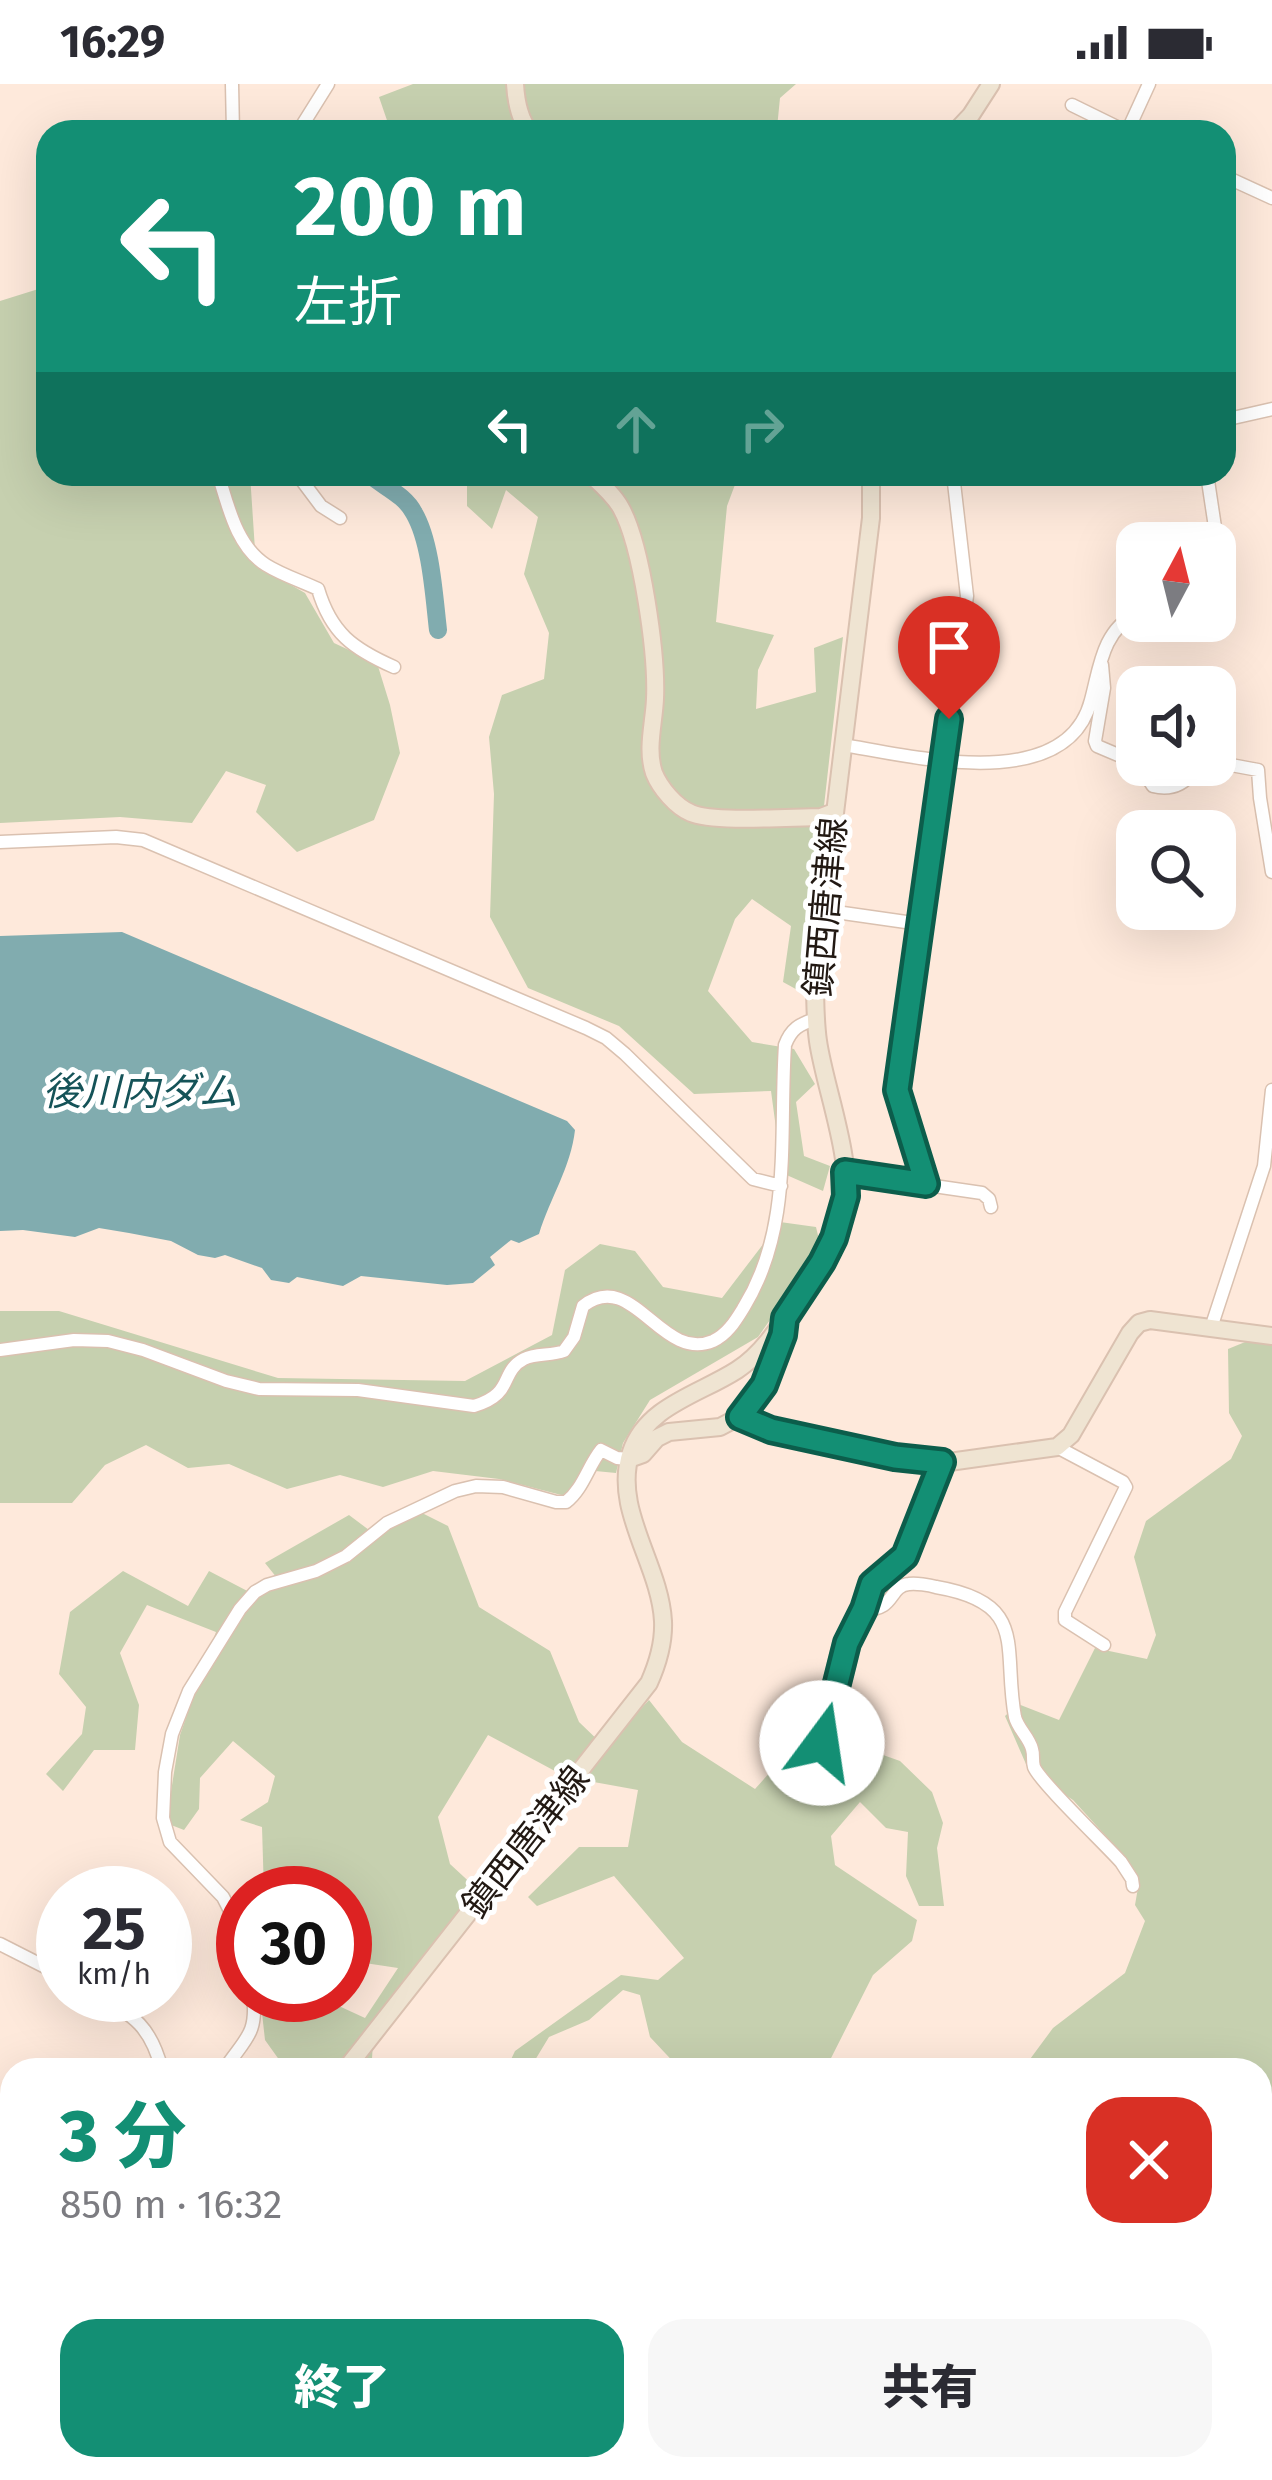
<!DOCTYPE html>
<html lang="ja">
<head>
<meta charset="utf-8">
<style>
	:root { --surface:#fff; --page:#f7f7f7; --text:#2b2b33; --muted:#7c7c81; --accent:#138f74 }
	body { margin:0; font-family:"Fira Sans","Noto Sans JP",sans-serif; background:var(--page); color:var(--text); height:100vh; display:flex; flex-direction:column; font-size:45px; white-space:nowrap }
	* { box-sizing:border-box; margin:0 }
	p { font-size:39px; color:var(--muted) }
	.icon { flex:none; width:66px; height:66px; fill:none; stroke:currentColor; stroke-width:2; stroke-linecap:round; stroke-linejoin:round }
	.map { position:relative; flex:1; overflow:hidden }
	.sheet { position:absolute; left:0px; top:1974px; width:1272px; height:423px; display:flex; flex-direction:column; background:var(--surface); border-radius:36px 36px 0 0; box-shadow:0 12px 48px #0002 }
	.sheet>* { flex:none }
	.hud { position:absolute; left:36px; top:36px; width:1200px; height:366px; border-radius:36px; box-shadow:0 12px 48px #0002; background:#138f74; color:#fff; overflow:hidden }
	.needle { width:78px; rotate:7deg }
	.tools { position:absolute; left:1116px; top:438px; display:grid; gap:24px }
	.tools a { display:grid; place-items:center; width:120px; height:120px; border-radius:24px; background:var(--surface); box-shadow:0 12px 48px #0002; font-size:60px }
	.speed { position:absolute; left:36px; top:1782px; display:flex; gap:24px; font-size:60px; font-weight:700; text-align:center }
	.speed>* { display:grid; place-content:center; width:156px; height:156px; border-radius:50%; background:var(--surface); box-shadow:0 12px 48px #0002; line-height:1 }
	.speed small { font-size:30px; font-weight:400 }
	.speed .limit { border:18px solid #d22; background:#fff; color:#111 }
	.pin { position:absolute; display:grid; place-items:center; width:102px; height:102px; color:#fff; margin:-123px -51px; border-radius:50% 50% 50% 0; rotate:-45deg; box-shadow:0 0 12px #0007 }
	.pin .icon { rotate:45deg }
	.me { position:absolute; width:132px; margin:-66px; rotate:14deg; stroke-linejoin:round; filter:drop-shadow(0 0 9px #0008) }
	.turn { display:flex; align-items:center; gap:42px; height:252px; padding:0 60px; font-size:54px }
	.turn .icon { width:156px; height:156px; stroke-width:2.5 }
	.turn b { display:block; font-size:84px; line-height:102px }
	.lanes { display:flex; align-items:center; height:114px; padding:0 60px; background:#0003; justify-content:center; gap:60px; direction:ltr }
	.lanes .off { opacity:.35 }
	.round { display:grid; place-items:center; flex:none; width:126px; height:126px; border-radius:36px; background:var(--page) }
	.summary { display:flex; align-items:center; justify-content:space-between; height:204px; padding:0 60px }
	h1 { font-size:72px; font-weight:800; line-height:90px; color:var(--accent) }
	.action { display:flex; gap:24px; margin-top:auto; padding:24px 60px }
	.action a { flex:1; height:138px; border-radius:36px; background:var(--accent); color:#fff; font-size:48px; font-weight:800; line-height:138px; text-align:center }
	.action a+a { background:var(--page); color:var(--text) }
	.status { display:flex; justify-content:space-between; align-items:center; height:84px; padding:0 60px; background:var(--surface); direction:ltr }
	.status svg { height:33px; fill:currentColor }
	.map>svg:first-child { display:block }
	.green { fill:#c6d0af }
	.water { fill:#81acaf }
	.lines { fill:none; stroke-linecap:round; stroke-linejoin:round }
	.stream { stroke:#81acaf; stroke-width:3 }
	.river { stroke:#81acaf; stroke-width:18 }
	.street-casing { stroke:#dac1b0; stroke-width:15 }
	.secondary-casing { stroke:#dac1b0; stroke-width:20 }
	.street { stroke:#fff; stroke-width:12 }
	.secondary { stroke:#efe4d2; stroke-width:16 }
	.route-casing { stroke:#0c5d4b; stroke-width:30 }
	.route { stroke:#138f74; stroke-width:21 }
	.labels { text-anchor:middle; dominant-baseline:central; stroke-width:10; stroke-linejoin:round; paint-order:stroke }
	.street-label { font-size:36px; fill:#221913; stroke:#fff }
	.water-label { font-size:39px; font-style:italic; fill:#155358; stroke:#fff }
</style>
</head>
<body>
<div class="status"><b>16:29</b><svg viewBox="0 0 49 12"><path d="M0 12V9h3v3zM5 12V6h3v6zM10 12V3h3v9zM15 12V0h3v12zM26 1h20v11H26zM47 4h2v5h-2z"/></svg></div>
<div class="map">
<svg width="1272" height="2396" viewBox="0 0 1272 2396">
	<rect width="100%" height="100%" fill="#fee9db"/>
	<path class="green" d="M413,0H796L780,14L777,44L795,48H391L379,13Z
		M48,202V390H250L256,481L305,509L334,559L377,579L390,621L400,669L374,736L297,768L256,728L266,701L226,687L192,739L120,733L0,739V217Z
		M467,390H739L727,422L716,538L774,551L758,586L756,625L816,608L814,564L843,553L803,909L783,898L791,842L752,815L735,835L708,907L752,958L794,965L815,1000L796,1018L804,1072L830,1082L823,1107L782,1089L771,1007L694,1010L619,942L528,904L490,833L494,710L489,653L502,611L544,595L549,549L524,490L538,433L506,406L492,445L467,422Z
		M780,1138L816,1143L821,1164L758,1253L650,1316L623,1359L616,1389L585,1386L569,1413L499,1395L433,1387L383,1403L340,1391L287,1405L229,1380L188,1384L146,1361L105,1381L72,1419H0V1227H59L278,1294L465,1297L552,1251L565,1186L600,1160L635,1167L663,1203L722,1214Z
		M1272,1247V2396H1058L1055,2385H1260V1986H1022L1053,1944L1125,1889L1145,1837L1135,1821L1139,1798L1125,1773L1073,1716L1029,1687L1005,1632L1018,1620L1059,1636L1095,1564L1147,1575L1156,1551L1134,1473L1146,1437L1231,1375L1242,1352L1229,1329L1228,1265Z
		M420,1428L448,1442L479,1523L550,1567L579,1638L605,1663L649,1616L682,1658L755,1705L789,1667L841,1656L900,1677L932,1708L943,1739L937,1764L944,1822H919L906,1792L908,1748L886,1744L860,1718L831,1752L835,1781L917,1836L912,1857L873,1891L825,1986H681L650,1953L640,1911L623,1906L589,1936L549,1953L529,1986H506L515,1967L621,1891L658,1896L684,1874L614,1792L537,1822L528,1813L579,1763H628L638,1706L566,1693L488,1651L438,1733L450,1780L477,1805L374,1940L372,1975L403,1986H279L280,1977L265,1956L260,1911H328V1917L365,1934L398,1884L345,1876V1809H264L262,1743L240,1736L268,1718L275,1692L233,1657L200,1694L199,1725L184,1746L166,1739L180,1651L216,1548L147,1521L120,1569L139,1621L135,1666H94L63,1707L46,1690L82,1650L86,1623L59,1590L70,1528L123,1487L188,1522L209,1487L259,1513L281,1499L265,1479L349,1431L377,1452Z
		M125,2385H430L431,2396H118Z"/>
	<path class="water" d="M122,848L567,1037L575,1046C571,1083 550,1114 539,1150L519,1159L511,1156L490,1173L495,1181L473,1199L447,1201L361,1192L343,1202L297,1193L289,1199L271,1196L262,1184L225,1171L215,1174L198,1171L171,1157L129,1149L99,1144L75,1153L23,1146L0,1147V852Z"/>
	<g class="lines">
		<path class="stream" d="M1260,2327L1272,2325
			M1070,2396L1086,2385"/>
		<path class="river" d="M369,390C384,403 405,411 414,429C431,458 434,512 438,546"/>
		<g class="street-casing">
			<path id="street" d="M232,0L233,48
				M1072,21L1127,48
				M298,48L328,0
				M1127,48L1149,0
				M1224,92L1272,114
				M1224,336L1272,325
				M218,390C228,421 236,462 266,481C282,491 301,497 318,505C331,549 353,565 394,583
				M297,390L321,422L340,434
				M1207,390L1221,483L1215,504
				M1102,581L1104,604L1095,657L1097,662L1137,679
				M843,661C911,672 1067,712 1091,616C1100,583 1102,547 1137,529
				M1215,678L1258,686L1260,714L1272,788
				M1139,681L1153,702C1176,708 1187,696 1202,681
				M0,758L116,753L143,756L586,944L606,954L625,970L753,1095L781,1102
				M829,827L920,840
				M845,1089L982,1109L989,1115L991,1123
				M926,1100L897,1006L967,512L953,390
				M1211,1244L1264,1082L1272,1006
				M0,1266L74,1256L108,1257L143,1266L226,1297L259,1305L358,1306L474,1322C515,1310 499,1288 524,1275C536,1269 551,1272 564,1267L574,1253L583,1222C633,1183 661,1279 713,1257C728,1250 736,1236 744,1223C793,1143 779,1051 785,961C791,945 799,940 816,935
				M1057,1363L1123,1398L1126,1403L1065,1528V1536L1104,1561
				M864,1525C896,1527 888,1502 909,1500C916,1499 929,1501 936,1503C1030,1519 1002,1564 1015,1633C1018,1645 1029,1653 1032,1665C1034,1671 1032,1677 1034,1683C1040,1698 1106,1761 1121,1778L1132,1795L1133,1802
				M822,1659L847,1559L864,1525L872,1500L905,1472L942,1379
				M243,1852L223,1813L170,1758L163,1734L165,1688L172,1650L189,1607L240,1525L255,1508L267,1501L316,1487L346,1472L387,1439L455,1407L476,1402L503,1403L556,1418H566C583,1405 588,1382 601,1366L617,1374L629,1375
				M0,1860L63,1892
				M97,1911C135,1932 151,1943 162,1986
				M224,1986C245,1954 258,1951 253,1911
				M0,2039L12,2040
				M0,2207L12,2209
				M0,2326L12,2316"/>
		</g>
		<g class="secondary-casing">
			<path id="secondary" d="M515,0C516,17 519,35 530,48
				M955,48L971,31L991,0
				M590,390C601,400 614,411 621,424C642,462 657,571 655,615C654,639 646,665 654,689C660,704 676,723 691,729C713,739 793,733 821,733L834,728
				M739,1333C760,1306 781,1276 784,1241
				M629,1375L643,1370L657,1354L669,1348L720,1343L739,1333L771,1346L895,1373L942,1379L1057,1363L1071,1351L1130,1249L1139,1239L1150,1236L1272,1252
				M345,1986L649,1599C658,1579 664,1559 663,1537C660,1480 612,1425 631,1368C646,1322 700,1310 737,1286C763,1269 779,1243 796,1217C815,1189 834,1161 843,1128C856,1082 825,1006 818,957C815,936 815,914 815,893L871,434V390
				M35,2396L43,2385"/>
		</g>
		<use href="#street" class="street"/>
		<use href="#secondary" class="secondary"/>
	</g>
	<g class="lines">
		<g class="route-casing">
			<path id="route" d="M822,1659L847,1559L864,1525L872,1500L905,1472L942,1378L895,1373L771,1346L740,1333L764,1301L783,1251L785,1234L822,1178L834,1154L846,1112L845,1088L926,1100L897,1006L949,635"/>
		</g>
		<use href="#route" class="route"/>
	</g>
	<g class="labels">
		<g class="street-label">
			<text transform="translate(826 823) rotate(-85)">鎮西唐津線</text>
			<text transform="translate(526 1758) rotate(-52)">鎮西唐津線</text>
		</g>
		<g class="water-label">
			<text x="140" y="1008">後川内ダム</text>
		</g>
	</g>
</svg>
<div class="tools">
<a><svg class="needle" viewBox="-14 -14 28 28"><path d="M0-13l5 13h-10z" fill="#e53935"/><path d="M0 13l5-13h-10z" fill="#7c7c81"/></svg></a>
<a><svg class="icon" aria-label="sound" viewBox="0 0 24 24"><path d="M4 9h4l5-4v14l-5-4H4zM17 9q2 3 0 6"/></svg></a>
<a><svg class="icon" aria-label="search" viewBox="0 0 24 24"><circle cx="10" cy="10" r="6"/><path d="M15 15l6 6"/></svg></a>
</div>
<div class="speed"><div>25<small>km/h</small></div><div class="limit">30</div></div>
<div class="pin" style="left:949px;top:635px;background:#d93025"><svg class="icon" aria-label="arrive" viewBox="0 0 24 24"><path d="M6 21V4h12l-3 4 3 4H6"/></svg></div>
<svg class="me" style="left:822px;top:1659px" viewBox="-20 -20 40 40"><circle r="19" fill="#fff"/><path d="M0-13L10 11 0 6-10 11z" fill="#138f74"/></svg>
<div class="hud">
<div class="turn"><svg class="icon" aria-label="left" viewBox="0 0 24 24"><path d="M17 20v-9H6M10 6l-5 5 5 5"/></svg><div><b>200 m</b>左折</div></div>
<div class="lanes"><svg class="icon" aria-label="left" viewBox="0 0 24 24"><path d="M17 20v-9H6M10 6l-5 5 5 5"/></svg><svg class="icon off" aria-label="ahead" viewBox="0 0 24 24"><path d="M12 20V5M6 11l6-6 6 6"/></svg><svg class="icon off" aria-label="right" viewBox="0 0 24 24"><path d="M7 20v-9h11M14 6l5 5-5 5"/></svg></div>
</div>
<section class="sheet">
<div class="summary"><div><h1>3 分</h1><p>850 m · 16:32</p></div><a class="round" style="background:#d93025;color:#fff"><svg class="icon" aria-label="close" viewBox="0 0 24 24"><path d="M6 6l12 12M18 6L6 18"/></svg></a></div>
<div class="action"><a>終了</a><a>共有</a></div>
</section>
</div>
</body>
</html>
